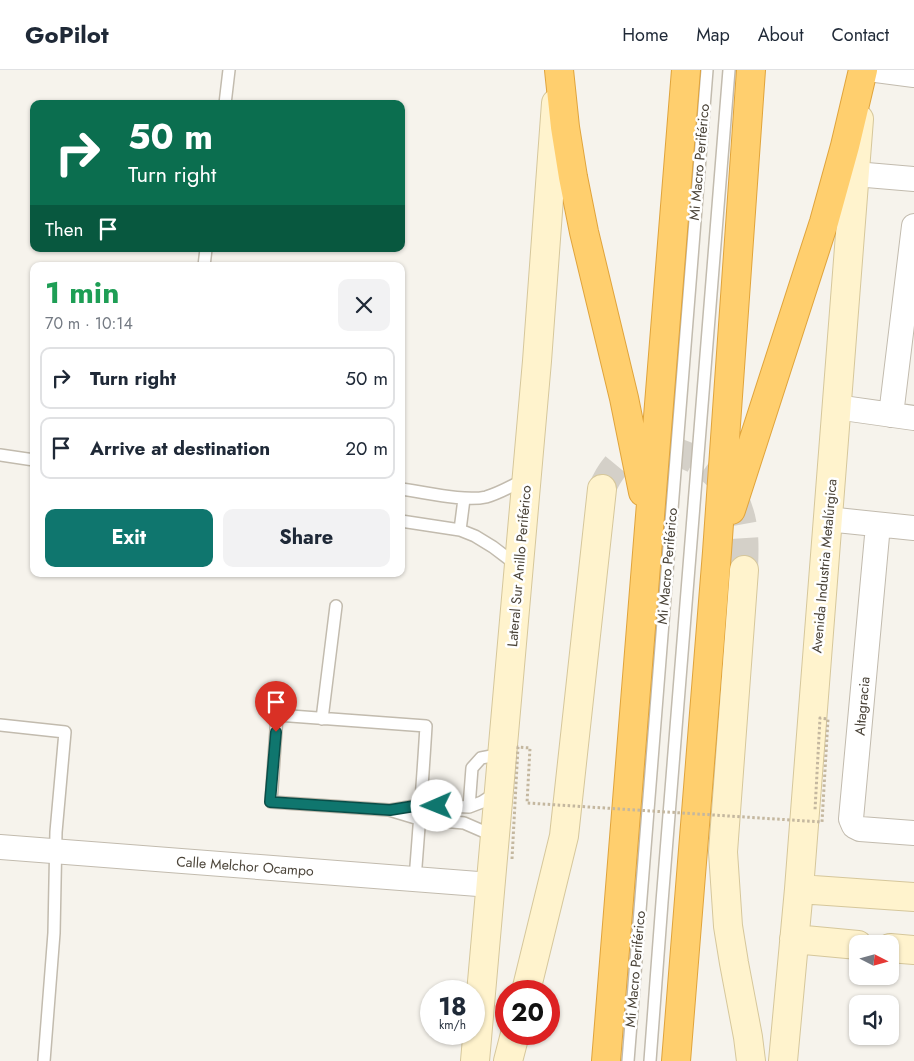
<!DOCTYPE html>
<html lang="en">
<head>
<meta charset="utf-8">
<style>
	:root { --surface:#fff; --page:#f2f2f3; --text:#1f2937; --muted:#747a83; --line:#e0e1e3; --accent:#0f766e }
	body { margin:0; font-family:Jost,sans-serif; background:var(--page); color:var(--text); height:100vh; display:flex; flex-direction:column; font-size:19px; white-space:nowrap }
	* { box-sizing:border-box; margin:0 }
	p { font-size:16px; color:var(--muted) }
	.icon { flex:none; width:28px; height:28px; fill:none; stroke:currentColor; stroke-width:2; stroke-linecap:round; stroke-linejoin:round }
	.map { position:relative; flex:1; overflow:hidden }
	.drawer { position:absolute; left:30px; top:192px; width:375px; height:315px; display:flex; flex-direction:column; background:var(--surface); border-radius:10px; box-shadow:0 1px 4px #0004 }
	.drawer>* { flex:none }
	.top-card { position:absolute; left:30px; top:30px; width:375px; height:152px; border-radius:10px; box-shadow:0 1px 4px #0004; background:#0b6e4f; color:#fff; overflow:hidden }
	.needle { width:32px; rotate:96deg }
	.buttons { position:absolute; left:849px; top:865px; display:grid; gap:10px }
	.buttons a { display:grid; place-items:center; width:50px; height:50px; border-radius:10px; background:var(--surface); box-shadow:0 1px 4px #0004; font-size:25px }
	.speed { position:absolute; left:420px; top:910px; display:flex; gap:10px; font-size:25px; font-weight:700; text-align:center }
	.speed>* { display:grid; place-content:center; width:65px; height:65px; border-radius:50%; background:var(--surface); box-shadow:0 1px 4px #0004; line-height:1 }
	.speed small { font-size:12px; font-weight:400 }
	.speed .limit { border:8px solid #d22; background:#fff; color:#111 }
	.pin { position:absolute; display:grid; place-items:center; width:42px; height:42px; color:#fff; margin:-51px -21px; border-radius:50% 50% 50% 0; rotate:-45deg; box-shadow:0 0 5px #0007 }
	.pin .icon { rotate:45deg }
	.me { position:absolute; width:55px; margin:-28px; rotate:269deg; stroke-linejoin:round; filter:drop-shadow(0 0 4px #0008) }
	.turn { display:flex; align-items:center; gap:18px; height:105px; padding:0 15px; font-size:22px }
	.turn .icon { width:65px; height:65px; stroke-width:2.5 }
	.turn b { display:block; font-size:35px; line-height:42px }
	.then { display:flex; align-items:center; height:48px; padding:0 15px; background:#0003; gap:10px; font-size:19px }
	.round { display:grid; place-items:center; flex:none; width:52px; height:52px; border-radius:10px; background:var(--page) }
	.overview { display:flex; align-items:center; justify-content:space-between; height:85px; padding:0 15px }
	h1 { font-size:30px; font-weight:700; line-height:38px; color:#1e9e55 }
	.action { display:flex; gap:10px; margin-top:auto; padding:10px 15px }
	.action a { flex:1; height:58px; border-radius:10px; background:var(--accent); color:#fff; font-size:20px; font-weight:700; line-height:58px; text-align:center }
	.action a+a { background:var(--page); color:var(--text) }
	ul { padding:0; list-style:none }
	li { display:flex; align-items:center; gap:15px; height:62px; margin:0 10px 8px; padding:0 5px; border:2px solid var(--line); border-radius:10px }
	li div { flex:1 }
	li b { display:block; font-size:19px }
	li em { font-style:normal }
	header { display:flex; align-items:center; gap:30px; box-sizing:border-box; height:70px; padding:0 25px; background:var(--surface); border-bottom:1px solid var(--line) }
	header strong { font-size:24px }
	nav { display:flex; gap:28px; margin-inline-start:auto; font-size:18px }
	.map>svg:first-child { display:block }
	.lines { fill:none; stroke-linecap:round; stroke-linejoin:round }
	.secondary-tunnel { stroke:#d4d0c8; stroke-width:28; stroke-dasharray:28 14; stroke-linecap:butt }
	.lane-casing { stroke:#c2bbae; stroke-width:14 }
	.street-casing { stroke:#c2bbae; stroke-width:26 }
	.secondary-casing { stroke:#d6c79b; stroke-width:30 }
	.highway-casing { stroke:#e0a43c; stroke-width:30 }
	.lane { stroke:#fff; stroke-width:11 }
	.street { stroke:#fff; stroke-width:24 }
	.secondary { stroke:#fff3cd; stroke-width:28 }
	.highway { stroke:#ffcf6e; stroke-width:28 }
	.path-bridge { stroke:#c4b79f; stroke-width:3; stroke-dasharray:2.5 2.5; stroke-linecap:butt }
	.route-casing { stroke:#0a4d48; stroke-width:12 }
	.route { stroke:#0f766e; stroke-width:9 }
	.labels { text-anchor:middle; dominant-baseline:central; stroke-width:5; stroke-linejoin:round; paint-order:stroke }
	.street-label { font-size:14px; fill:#4b4439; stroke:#fff }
</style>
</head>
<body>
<header>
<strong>GoPilot</strong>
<nav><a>Home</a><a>Map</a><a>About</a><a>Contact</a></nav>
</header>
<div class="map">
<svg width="914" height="991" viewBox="0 0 914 991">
	<rect width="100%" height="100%" fill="#f6f3ec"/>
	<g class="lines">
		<path class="secondary-tunnel" d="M602,419C606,409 611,401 618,393C653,361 713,389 733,426C746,451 745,473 744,500"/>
		<g class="lane-casing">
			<path id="lane" d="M225,34L229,0
				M204,196L206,179
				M0,385L34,390
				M401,419C425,422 464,432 486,427C500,423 512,416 525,409
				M401,451L460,460L475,466L493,477L518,496
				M460,460L464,429
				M322,649L336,536
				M0,655L65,662L56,762L54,863L44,991
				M469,737L472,698L481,688L502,684
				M391,740L421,735L469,737L482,732L496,723
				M415,809C419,758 423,707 426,656L277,645L271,732L389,740L419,749L464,753L494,766
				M628,991L707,0
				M650,991L662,832L729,0"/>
		</g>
		<g class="street-casing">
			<path id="street" d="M876,0L914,5
				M855,104L914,109
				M836,337L914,348
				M891,345L914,156
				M827,449L914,458
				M878,455L851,749L854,756L860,759L914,763
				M0,777L491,815"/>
		</g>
		<g class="secondary-casing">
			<path id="secondary" d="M744,500L723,782L728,856L734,893L748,967L751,991
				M799,819L914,827
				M794,869L858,875
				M890,878L914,880
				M526,921L564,766L602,419
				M475,991L537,291L556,33
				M508,991L515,964
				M783,991L799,819L859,49"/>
		</g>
		<g class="highway-casing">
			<path id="highway" d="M559,0L565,57L573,107L584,162L624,328L643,422
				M731,440L824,152L845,76L863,0
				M606,991L686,0
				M676,991L717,482L751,0"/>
		</g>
		<use href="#lane" class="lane"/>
		<use href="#street" class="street"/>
		<use href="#secondary" class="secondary"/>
		<use href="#highway" class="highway"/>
		<path class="path-bridge" d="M512,789L518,677L530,678L527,733L822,752L828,649L820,648L815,740"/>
	</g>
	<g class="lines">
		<g class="route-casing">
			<path id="route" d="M276,662L270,732L390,740L421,735L437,736"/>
		</g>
		<use href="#route" class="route"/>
	</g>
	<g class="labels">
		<g class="street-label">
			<text transform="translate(699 92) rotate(-85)">Mi Macro Periférico</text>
			<text transform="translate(519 496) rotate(-85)">Lateral Sur Anillo Periférico</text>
			<text transform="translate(667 496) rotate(-85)">Mi Macro Periférico</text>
			<text transform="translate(824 496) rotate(-85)">Avenida Industria Metalúrgica</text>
			<text transform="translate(862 636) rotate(-85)">Altagracia</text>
			<text transform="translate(245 796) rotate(4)">Calle Melchor Ocampo</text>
			<text transform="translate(635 899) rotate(-85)">Mi Macro Periférico</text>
		</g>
	</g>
</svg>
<div class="buttons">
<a><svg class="needle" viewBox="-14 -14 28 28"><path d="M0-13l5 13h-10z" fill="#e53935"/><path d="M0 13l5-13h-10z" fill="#747a83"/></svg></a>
<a><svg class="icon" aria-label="sound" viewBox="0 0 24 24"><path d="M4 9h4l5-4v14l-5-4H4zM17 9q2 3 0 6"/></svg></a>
</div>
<div class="speed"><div>18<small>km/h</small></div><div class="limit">20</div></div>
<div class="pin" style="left:276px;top:662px;background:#d93025"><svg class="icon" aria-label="arrive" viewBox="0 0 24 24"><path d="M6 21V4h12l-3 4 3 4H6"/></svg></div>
<svg class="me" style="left:437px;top:736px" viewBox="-20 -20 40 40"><circle r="19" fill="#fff"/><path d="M0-13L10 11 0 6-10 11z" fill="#0f766e"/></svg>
<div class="top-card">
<div class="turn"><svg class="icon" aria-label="right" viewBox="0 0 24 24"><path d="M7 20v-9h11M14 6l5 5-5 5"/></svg><div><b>50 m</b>Turn right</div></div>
<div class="then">Then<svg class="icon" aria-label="arrive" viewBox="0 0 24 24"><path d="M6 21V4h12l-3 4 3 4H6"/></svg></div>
</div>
<section class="drawer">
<div class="overview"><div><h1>1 min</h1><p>70 m · 10:14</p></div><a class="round"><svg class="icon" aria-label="close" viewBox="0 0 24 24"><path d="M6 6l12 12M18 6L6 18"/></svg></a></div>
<ul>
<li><svg class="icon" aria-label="right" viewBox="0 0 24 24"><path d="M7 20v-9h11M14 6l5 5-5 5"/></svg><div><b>Turn right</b></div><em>50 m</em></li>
<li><svg class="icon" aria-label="arrive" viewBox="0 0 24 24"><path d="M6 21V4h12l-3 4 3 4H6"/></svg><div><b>Arrive at destination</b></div><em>20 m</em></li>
</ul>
<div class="action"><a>Exit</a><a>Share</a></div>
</section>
</div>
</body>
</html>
